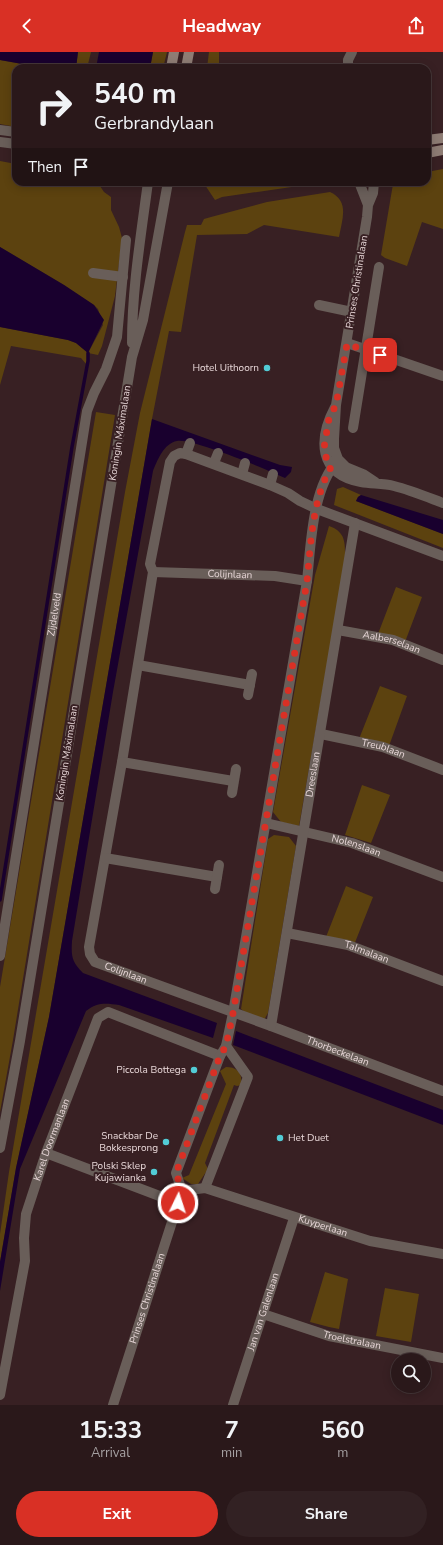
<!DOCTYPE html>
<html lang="en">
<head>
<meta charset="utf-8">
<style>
	:root { --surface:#2a181a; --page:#322123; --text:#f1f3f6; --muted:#a5a0a2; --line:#463739; --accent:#d93025 }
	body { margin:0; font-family:"Nunito Sans",sans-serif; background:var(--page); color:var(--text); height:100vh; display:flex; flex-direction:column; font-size:15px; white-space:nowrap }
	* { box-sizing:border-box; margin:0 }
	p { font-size:13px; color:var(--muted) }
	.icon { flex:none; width:22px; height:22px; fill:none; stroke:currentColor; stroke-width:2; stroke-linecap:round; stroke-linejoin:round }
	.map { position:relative; height:1353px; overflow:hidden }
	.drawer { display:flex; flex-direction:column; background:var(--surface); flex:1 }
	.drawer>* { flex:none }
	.hud { position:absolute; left:12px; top:12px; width:419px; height:122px; border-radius:12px; box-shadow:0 2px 10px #0003,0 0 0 1px var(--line); background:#2a181a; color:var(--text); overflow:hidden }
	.tools { position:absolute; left:391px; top:1301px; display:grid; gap:8px }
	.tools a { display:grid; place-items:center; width:40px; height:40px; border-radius:50%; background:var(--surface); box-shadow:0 2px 10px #0003,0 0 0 1px var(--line); font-size:20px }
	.pin { position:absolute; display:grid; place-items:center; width:34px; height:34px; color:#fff; margin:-17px; border-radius:8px; box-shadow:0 2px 6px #0006 }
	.me { position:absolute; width:44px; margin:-22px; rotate:4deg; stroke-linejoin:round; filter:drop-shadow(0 0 3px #0008) }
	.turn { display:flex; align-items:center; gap:14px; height:84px; padding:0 16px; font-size:18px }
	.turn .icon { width:52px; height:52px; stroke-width:2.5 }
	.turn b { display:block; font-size:28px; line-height:34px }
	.then { display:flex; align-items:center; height:38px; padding:0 16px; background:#0003; gap:8px; font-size:15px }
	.eta { display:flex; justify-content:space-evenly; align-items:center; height:68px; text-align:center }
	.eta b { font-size:24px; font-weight:700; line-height:28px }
	.action { display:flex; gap:8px; margin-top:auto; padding:8px 16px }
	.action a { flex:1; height:46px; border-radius:24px; background:var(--accent); color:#fff; font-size:16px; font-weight:700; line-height:46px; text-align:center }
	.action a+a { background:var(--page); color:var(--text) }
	header { display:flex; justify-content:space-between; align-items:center; height:52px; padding:0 16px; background:var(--accent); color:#fff; font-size:18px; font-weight:700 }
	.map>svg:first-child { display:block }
	.green { fill:#5c420f }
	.water { fill:#19002e }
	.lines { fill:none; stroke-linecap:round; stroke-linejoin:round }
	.stream { stroke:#19002e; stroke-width:3.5 }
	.minor { stroke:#695e59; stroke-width:10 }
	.tertiary { stroke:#695e59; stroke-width:10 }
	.secondary { stroke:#8e7c74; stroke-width:10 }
	.route { stroke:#d93025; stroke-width:7; stroke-dasharray:0 12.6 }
	.poi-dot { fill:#52ccd6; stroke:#382023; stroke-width:1.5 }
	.labels { text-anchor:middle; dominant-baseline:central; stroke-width:4; stroke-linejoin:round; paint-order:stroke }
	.street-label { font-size:10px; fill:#e8d7d8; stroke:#382023 }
	.poi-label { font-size:10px; fill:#e8d7d8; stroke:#382023; text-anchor:end }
</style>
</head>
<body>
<header><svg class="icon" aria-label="back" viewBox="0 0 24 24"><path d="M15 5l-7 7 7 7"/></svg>Headway<svg class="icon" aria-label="share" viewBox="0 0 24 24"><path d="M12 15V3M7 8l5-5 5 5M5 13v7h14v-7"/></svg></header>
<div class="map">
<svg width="443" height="1353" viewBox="0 0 443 1353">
	<rect width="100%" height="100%" fill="#382023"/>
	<path class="green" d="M78,0H91L87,16H76Z
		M153,0H167L163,16H150Z
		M209,0H219V16H207Z
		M0,8L45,16H16V75L0,72Z
		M0,109L16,112V130L98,131L104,140L111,145V158L119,175L122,186L115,244L102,294L98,303L88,301L87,313L81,306L11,294L0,333V275L68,288L76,291L88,301L103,273L98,257L94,253L64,233L0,195Z
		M443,117V177L422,170L407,214L385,206L381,203L393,132L395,130H427V120Z
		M203,130H219L233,134L263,135L296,130H326L222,145L215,148Z
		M330,140C350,149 342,168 339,185L264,173L247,182L197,183L181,280L169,279L152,367L49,965L16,1116L0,1210V1182L9,1120L125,440L140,361L185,180L187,173H201L204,167L211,165L267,150Z
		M96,360L115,363L13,988L0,1060V935Z
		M343,435L361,443L358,445L356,449L443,482V496L334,453L337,437Z
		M329,474C347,480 345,493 345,509L299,774L281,770L273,760L315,523Z
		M396,535L422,545L405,590L378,582Z
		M380,634L407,644L389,694L359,687Z
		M362,733L390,743L371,791L345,783Z
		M274,783L289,785L296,794L268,961L264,968L245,960L241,957L268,787Z
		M346,834L373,845L354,893L326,885Z
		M226,1015C237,1015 243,1021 241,1033L237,1034L234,1033L205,1111L208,1117L198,1132H191L182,1126L189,1123L226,1032L220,1019Z
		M325,1220L348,1227L339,1277L329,1275L310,1270Z
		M385,1236L419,1242L411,1290L376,1284Z"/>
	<path class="water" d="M0,0H78L76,16H45L0,8Z
		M99,0H153L150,16H96Z
		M0,195L64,233L94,253L104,268L88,301L76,291L68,288L0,275Z
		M152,367L280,413L292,415L291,420L285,426C268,418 192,386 177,389C164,391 157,409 153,419L113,640L72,889C71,905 72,910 83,921L217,971L213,986L119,953C106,951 97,950 86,959L20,1117L0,1239V1210L16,1116L49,965Z
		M361,443L443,468V482L356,449L358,445Z
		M236,979L443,1058V1073L233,993Z"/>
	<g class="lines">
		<path class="stream" d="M0,848L72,395L88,309V301"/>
		<g class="minor">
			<path d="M348,16V8L352,0"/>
			<path d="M93,221L123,225"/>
			<path d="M319,253L352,260"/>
			<path d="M347,291L443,324"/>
			<path d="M353,376L379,215"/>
			<path d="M186,402L190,391"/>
			<path d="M214,411L218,401"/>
			<path d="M242,422L245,411"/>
			<path d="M270,433L273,422"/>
			<path id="s1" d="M443,504L317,457L300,449L288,441L270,433L186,402L180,401L174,404L170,410L150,512L153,520L122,710L89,895L90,902L95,910L271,974L443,1039"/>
			<path id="s2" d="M153,520L275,524L307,529"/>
			<path id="s3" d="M338,578L393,588L443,608"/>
			<path d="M138,613L250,633"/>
			<path d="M248,643L252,622"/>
			<path id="s4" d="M321,682L383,695L443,718"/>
			<path d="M122,710L233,729"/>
			<path d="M232,741L236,717"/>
			<path id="s5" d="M266,771L352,791L443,825"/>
			<path d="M105,806L217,825"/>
			<path d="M215,837L219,813"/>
			<path id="s6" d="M287,881L348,893L443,929"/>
			<path id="s7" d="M0,904L87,359L94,341L106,317L117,285L126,188"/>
			<path id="s8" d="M271,974L355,471"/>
			<path d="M46,1101L178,1151"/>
			<path d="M205,1136L248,1025L226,994"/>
			<path id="s9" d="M182,1139L205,1136L370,1189L443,1202"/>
			<path id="s10" d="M263,1262L329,1284L443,1306"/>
			<path id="s11" d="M0,1343L25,1209L24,1186L26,1162L46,1101L98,966L108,960L220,1004"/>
			<path id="s12" d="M113,1353L182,1139L176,1121L220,1004L226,994L233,961L307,529C311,492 312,436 338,408"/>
			<path id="s13" d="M233,1353L294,1166"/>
		</g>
		<path class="tertiary" d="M0,78L16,80
			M0,90L16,92
			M359,130L368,153
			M374,130L373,141L368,153L367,165L336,353L334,387V396L338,407L346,415L363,422L375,430
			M132,291C132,237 141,183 148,130
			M335,355C318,387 318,422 361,430C372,432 383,431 394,434C410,438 427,445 443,451
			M0,1096L20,989L132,305L143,268L168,130"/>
		<path class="secondary" d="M171,16L174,0
			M186,16L189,0
			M427,88L443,86
			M427,101L443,98"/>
	</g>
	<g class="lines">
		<path class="route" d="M178,1151L182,1139L176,1121L220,1004L226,994L233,961L307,529C311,491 312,449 331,415L325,403L324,396L329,366L336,353L347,292L380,303"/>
	</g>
	<g class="poi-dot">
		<circle cx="267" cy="316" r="4"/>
		<circle cx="194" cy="1018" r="4"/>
		<circle cx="280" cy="1086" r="4"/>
		<circle cx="166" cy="1090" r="4"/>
		<circle cx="154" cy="1120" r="4"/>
	</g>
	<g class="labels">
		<g class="street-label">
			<text transform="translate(357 230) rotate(-81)">Prinses Christinalaan</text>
			<text transform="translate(120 381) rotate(-81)">Koningin Máximalaan</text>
			<text stroke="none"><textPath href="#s2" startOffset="77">Colijnlaan</textPath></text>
			<text stroke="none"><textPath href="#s7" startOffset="346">Zijdelveld</textPath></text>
			<text stroke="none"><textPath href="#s3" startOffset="55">Aalberselaan</textPath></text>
			<text stroke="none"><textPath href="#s4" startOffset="64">Treublaan</textPath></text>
			<text transform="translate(67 701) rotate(-81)">Koningin Máximalaan</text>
			<text stroke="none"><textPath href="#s8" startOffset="255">Dreeslaan</textPath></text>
			<text stroke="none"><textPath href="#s5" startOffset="93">Nolenslaan</textPath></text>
			<text stroke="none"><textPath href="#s6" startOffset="82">Talmalaan</textPath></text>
			<text stroke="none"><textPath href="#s1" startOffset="839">Colijnlaan</textPath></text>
			<text stroke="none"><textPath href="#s1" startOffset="1065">Thorbeckelaan</textPath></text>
			<text stroke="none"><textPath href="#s11" startOffset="262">Karel Doormanlaan</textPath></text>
			<text stroke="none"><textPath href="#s9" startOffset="147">Kuyperlaan</textPath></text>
			<text stroke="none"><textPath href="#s12" startOffset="112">Prinses Christinalaan</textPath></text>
			<text stroke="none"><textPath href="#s13" startOffset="98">Jan van Galenlaan</textPath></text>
			<text stroke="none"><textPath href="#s10" startOffset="93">Troelstralaan</textPath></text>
		</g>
		<g class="poi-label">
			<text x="259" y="316">Hotel Uithoorn</text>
			<text x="186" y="1018">Piccola Bottega</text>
			<text x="158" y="1084">Snackbar De<tspan x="158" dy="12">Bokkesprong</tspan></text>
			<text x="288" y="1086" text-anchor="start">Het Duet</text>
			<text x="146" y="1114">Polski Sklep<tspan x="146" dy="12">Kujawianka</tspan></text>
		</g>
	</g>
</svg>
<div class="tools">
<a><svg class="icon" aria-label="search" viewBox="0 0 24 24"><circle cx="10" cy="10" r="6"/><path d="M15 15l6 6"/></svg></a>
</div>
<div class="pin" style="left:380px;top:303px;background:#d93025"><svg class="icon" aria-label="arrive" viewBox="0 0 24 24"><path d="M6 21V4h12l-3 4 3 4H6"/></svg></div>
<svg class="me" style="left:178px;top:1151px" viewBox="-20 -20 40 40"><circle r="17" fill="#d93025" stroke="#fff" stroke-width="3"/><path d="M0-11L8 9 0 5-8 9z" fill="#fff"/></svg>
<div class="hud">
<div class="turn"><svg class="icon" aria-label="right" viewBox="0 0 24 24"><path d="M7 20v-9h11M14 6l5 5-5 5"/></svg><div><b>540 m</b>Gerbrandylaan</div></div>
<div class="then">Then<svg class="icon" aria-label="arrive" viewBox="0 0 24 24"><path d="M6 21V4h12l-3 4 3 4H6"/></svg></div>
</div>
</div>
<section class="drawer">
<div class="eta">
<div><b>15:33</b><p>Arrival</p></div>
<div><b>7</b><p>min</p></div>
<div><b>560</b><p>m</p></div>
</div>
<div class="action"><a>Exit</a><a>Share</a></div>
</section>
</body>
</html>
